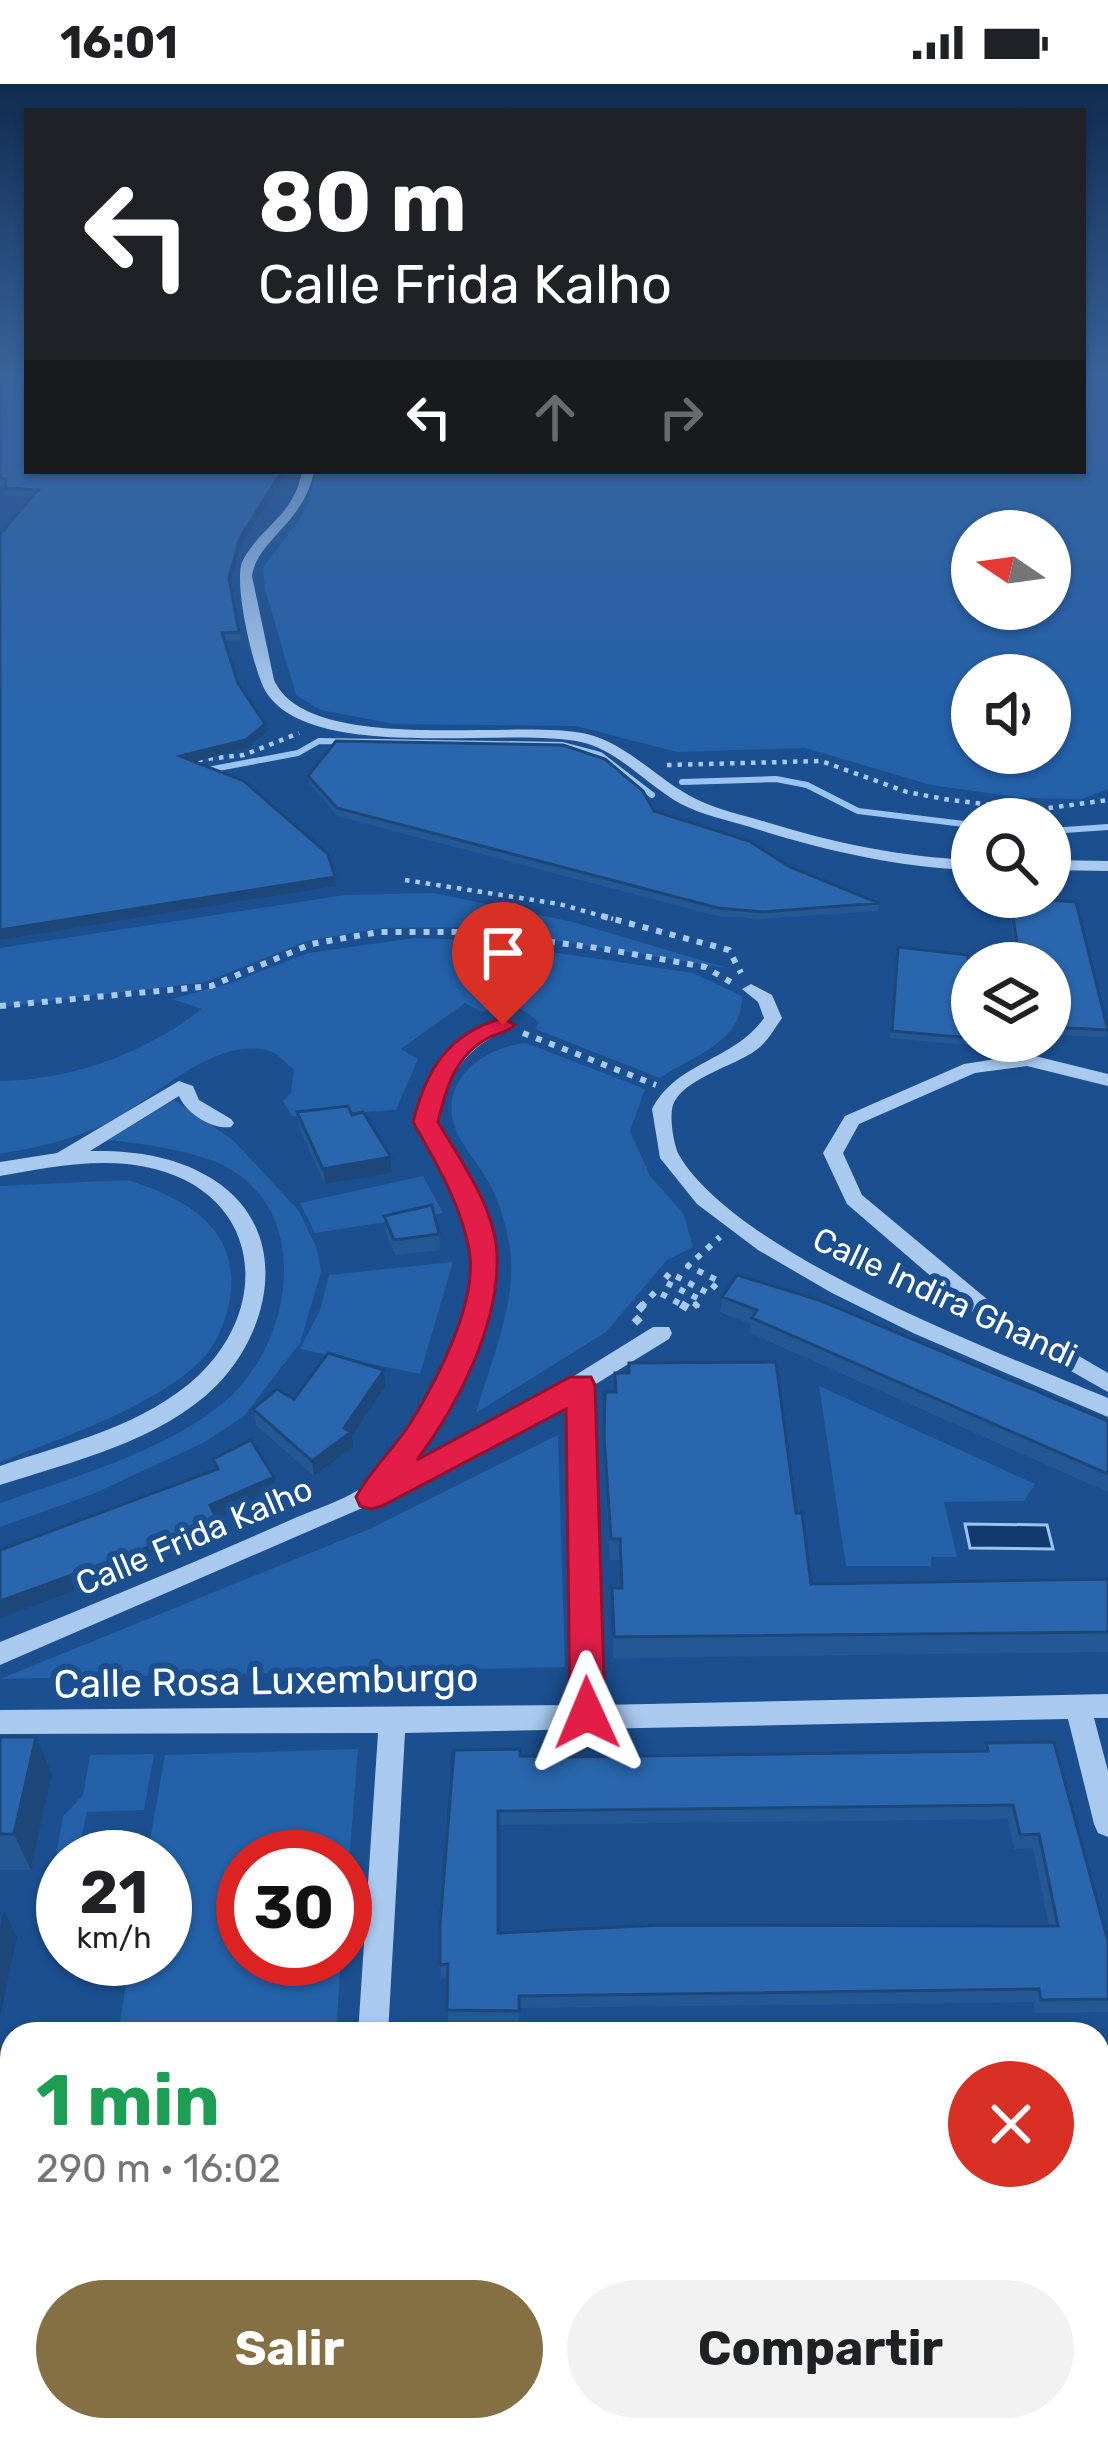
<!DOCTYPE html>
<html lang="es">
<head>
<meta charset="utf-8">
<style>
	:root { --surface:#fff; --page:#f2f2f2; --text:#202124; --muted:#757577; --accent:#847042 }
	body { margin:0; font-family:Rubik,sans-serif; background:var(--page); color:var(--text); height:100vh; display:flex; flex-direction:column; font-size:45px; white-space:nowrap }
	* { box-sizing:border-box; margin:0 }
	p { font-size:39px; color:var(--muted) }
	.icon { flex:none; width:66px; height:66px; fill:none; stroke:currentColor; stroke-width:2; stroke-linecap:round; stroke-linejoin:round }
	.map { position:relative; flex:1; overflow:hidden }
	.drawer { position:absolute; left:0px; top:1938px; width:1110px; height:420px; display:flex; flex-direction:column; background:var(--surface); border-radius:36px 36px 0 0; box-shadow:0 3px 9px #0004 }
	.drawer>* { flex:none }
	.guide { position:absolute; left:24px; top:24px; width:1062px; height:366px; border-radius:0px; box-shadow:0 3px 9px #0004; background:#202124; color:#fff; overflow:hidden }
	.needle { width:78px; rotate:283deg }
	.controls { position:absolute; left:951px; top:426px; display:grid; gap:24px }
	.controls a { display:grid; place-items:center; width:120px; height:120px; border-radius:50%; background:var(--surface); box-shadow:0 3px 9px #0004; font-size:60px }
	.speed { position:absolute; left:36px; top:1746px; display:flex; gap:24px; font-size:60px; font-weight:700; text-align:center }
	.speed>* { display:grid; place-content:center; width:156px; height:156px; border-radius:50%; background:var(--surface); box-shadow:0 3px 9px #0004; line-height:1 }
	.speed small { font-size:30px; font-weight:400 }
	.speed .limit { border:18px solid #d22; background:#fff; color:#111 }
	.pin { position:absolute; display:grid; place-items:center; width:102px; height:102px; color:#fff; margin:-123px -51px; border-radius:50% 50% 50% 0; rotate:-45deg; box-shadow:0 0 12px #0007 }
	.pin .icon { rotate:45deg }
	.me { position:absolute; width:132px; margin:-66px; rotate:359deg; stroke-linejoin:round; filter:drop-shadow(0 0 9px #0008) }
	.turn { display:flex; align-items:center; gap:42px; height:252px; padding:0 36px; font-size:54px }
	.turn .icon { width:156px; height:156px; stroke-width:2.5 }
	.turn b { display:block; font-size:84px; line-height:102px }
	.lanes { display:flex; align-items:center; height:114px; padding:0 36px; background:#0003; justify-content:center; gap:60px; direction:ltr }
	.lanes .off { opacity:.35 }
	.round { display:grid; place-items:center; flex:none; width:126px; height:126px; border-radius:63px; background:var(--page) }
	.overview { display:flex; align-items:center; justify-content:space-between; height:204px; padding:0 36px }
	h1 { font-size:72px; font-weight:700; line-height:90px; color:#1e9e55 }
	.button { display:flex; gap:24px; margin-top:auto; padding:24px 36px }
	.button a { flex:1; height:138px; border-radius:72px; background:var(--accent); color:#fff; font-size:48px; font-weight:700; line-height:138px; text-align:center }
	.button a+a { background:var(--page); color:var(--text) }
	.status { display:flex; justify-content:space-between; align-items:center; height:84px; padding:0 60px; background:var(--surface); direction:ltr }
	.status svg { height:33px; fill:currentColor }
	.map>svg:first-child { display:block }
	.green { fill:#2461a8; fill-rule:evenodd }
	.water { fill:#123a6d; stroke:#9cc4f0; stroke-width:3 }
	.lines { fill:none; stroke-linecap:round; stroke-linejoin:round }
	.stream { stroke:#9cc4f0; stroke-width:6 }
	.path-far3 { stroke:#a9c9ee; stroke-width:4.5; stroke-dasharray:4.5 6; stroke-linecap:butt }
	.path-far2 { stroke:#a9c9ee; stroke-width:6; stroke-dasharray:6 8; stroke-linecap:butt }
	.path-far1 { stroke:#a9c9ee; stroke-width:8; stroke-dasharray:8 10; stroke-linecap:butt }
	.path { stroke:#a9c9ee; stroke-width:9; stroke-dasharray:9 14; stroke-linecap:butt }
	.minor { fill:#a9c9ee; fill-rule:evenodd }
	.wall { fill:#245895; fill-rule:evenodd }
	.shaded-wall { fill:#1d4779 }
	.building { fill:#2a66ad; stroke:#1d4779; stroke-width:3; fill-rule:evenodd }
	.route { fill:#e11d48; stroke:#92132f; stroke-width:3 }
	.labels { text-anchor:middle; dominant-baseline:central; stroke-width:12; stroke-linejoin:round; paint-order:stroke }
	.street-label { font-size:33px; fill:#fff; stroke:#1b4f8f }
	.near-street-label { font-size:39px; fill:#fff; stroke:#1b4f8f }
</style>
</head>
<body>
<div class="status"><b>16:01</b><svg viewBox="0 0 49 12"><path d="M0 12V9h3v3zM5 12V6h3v6zM10 12V3h3v9zM15 12V0h3v12zM26 1h20v11H26zM47 4h2v5h-2z"/></svg></div>
<div class="map">
<svg width="1108" height="2358" viewBox="0 0 1108 2358">
	<rect width="100%" height="100%" fill="#1b4f8f"/>
	<path class="green" d="M1083,292L1108,297V705L1082,715L1023,714L931,701L805,664L677,668L576,642L394,640L320,626L296,611L265,505L263,484L303,430L317,387H1083ZM972,447H1050V525H972ZM972,591H1050V669H972Z
		M433,809L573,838L727,884L471,843L382,844L307,857L206,898L0,923V864L345,811Z
		M415,854L472,856L693,889L742,912C743,958 694,971 660,994L535,945L539,938C520,922 505,916 482,928L465,919L401,965L418,975L396,1026L292,1032L283,1017L291,1009L294,986C288,981 279,971 272,968C219,949 157,1012 115,1035C78,1055 40,1063 0,1070V997C73,996 145,969 202,925L172,915L231,899L308,869Z
		M526,959L645,1005L630,1047L650,1092L683,1129L693,1163L667,1176L606,1248L476,1329C491,1277 517,1219 510,1165C507,1143 498,1112 486,1094C476,1076 458,1058 453,1037C443,991 487,963 526,959Z
		M174,1016L233,1056L299,1127L317,1165L321,1188L300,1259L244,1332L205,1358L93,1410L0,1443V1419C72,1394 176,1364 232,1311C295,1250 313,1119 216,1078C183,1065 144,1060 108,1056Z
		M423,1092L443,1129L315,1149L300,1119Z
		M128,1096C183,1114 236,1141 231,1206C229,1228 220,1255 204,1273C163,1319 58,1356 0,1378V1102Z
		M453,1178L420,1290L300,1265L320,1226L329,1191Z
		M819,1302L1035,1400L1024,1417L944,1418L957,1473H931V1482H846Z
		M558,1351L565,1583L0,1595L372,1444Z
		M358,1665L345,1829V1773H243V1875H341L336,1950H118L130,1875H165V1773H147L165,1671Z
		M154,1670L144,1726L87,1728L77,1773H63L61,1804L50,1805L63,1733L83,1711L90,1671Z
		M12,2091V2346H542L555,2358H0V2092Z
		M1098,2199L1108,2201V2344L1089,2358H715L703,2346H1098Z"/>
	<path class="water" d="M965,1440L1047,1441L1053,1465L970,1464Z"/>
	<g class="lines">
		<path class="stream" d="M202,687L298,669L319,657L562,661L600,671L652,711
			M682,698L776,695L807,701L858,727L972,741
			M1050,747L1108,743"/>
		<path class="path-far3" d="M198,676L244,671L299,649
			M667,681L821,677L907,708L950,716L1034,726L1108,716
			M405,796L559,820L613,835"/>
		<path class="path-far2" d="M602,832L729,866L741,889
			M0,922L211,902L311,860L379,848H474L605,865L705,883L734,900
			M523,949L656,1001
			M641,1223L656,1207L686,1223
			M694,1223L701,1216L663,1197L670,1189L708,1209L719,1197L688,1182L720,1153"/>
		<path class="path-far1" d="M681,1220L691,1226L697,1220
			M640,1239L633,1232L644,1220"/>
		<path class="path" d="M1098,2170L1108,2173"/>
		<path class="minor" d="M302,387H314C305,438 257,456 252,492L274,596C309,673 516,634 587,650C628,660 659,697 696,715C718,726 743,731 766,738C834,759 901,773 972,776V786C895,783 823,766 750,743C727,736 702,731 681,720C648,702 618,666 581,658C506,642 312,680 266,608C254,589 232,496 243,476C263,440 294,432 302,387Z
			M1050,776L1108,777V787L1050,786Z
			M751,900L772,911L782,934C775,944 769,955 760,963C739,982 676,995 672,1026C670,1037 674,1062 679,1071C737,1171 1000,1269 1108,1314V1333L913,1249L832,1209L758,1166L697,1120L660,1074L652,1025C677,977 734,977 764,934L758,918L742,905Z
			M503,935L512,941L509,945C465,963 447,993 436,1038C458,1077 487,1120 493,1166C503,1242 449,1321 408,1381L574,1292L653,1243H669L672,1249L669,1255L591,1303L600,1621L1108,1610V1634H1094L1108,1687V1753L1098,1749L1094,1740L1068,1635L405,1649L388,1950H358L378,1649L0,1650V1626L574,1621L569,1316L383,1415L0,1581V1558C96,1519 191,1480 286,1438C309,1427 350,1415 368,1399C389,1381 406,1348 421,1324C496,1205 483,1155 416,1038C430,989 452,951 503,935Z
			M1027,970L1108,990V1002L1027,982L975,989L859,1040L843,1069L862,1111L1000,1226L1108,1289V1308L984,1238L847,1120L823,1069L845,1032L964,980Z
			M179,997L193,1002L199,1016L231,1035L234,1039L231,1043C212,1046 186,1029 179,1012L90,1067C133,1066 177,1072 214,1096C291,1146 273,1244 216,1302C161,1357 71,1378 0,1401V1382C67,1359 145,1342 199,1291C272,1221 260,1112 155,1085C104,1072 50,1083 0,1092V1078L57,1069Z
			M1098,1988H1108V2018H1098Z
			M0,2034H12V2066H0Z
			M583,2346H625L630,2358H588Z"/>
	</g>
	<path class="wall" d="M0,292L27,387H285V391L241,461L231,500L241,556L224,557L238,599L265,640L266,649L247,664L194,678L336,802L0,856L32,413L6,411L5,403L0,402Z
		M308,692L654,727L879,819L878,827L762,835L717,832L337,732L309,699Z
		M1010,813L1108,940L1107,953L1050,951V879H1017L1008,821Z
		M897,871L970,954L968,961L890,954Z
		M297,1028L352,1031L391,1073L392,1089L325,1100L299,1044Z
		M384,1132L439,1150L440,1166L395,1171L386,1148Z
		M722,1213L1108,1337V1408L750,1249L751,1240L720,1228Z
		M629,1279L796,1429L811,1500L1108,1495V1568L613,1574L612,1504H620L619,1476H610L604,1374L605,1308H615V1289H628Z
		M384,1286L386,1302L352,1352L353,1363L314,1392L256,1341L253,1325L294,1315Z
		M0,1653L52,1690L31,1786H0Z
		M986,1659L1108,1857V1928L1035,1929L1033,1918L519,1924V1940L448,1939V1893L441,1894L440,1881L520,1665L521,1672L564,1673L984,1667ZM1008,1735L1014,1765L1033,1764L1049,1842L499,1849L498,1741Z"/>
	<path class="shaded-wall" d="M282,387H285V391L241,461L230,501L229,494L240,454Z
		M265,640L266,649L247,664L182,681L180,672Z
		M335,793L336,802L0,856V846Z
		M391,1073L392,1089L325,1100L323,1085Z
		M384,1286L386,1302L352,1352L353,1363L314,1392L312,1377Z
		M274,1393L277,1408L214,1436L210,1421Z
		M217,1436L221,1451L194,1463L0,1534V1517Z
		M36,1653L52,1690L31,1786L14,1750Z
		M4,1827L17,1853L0,1933V1845Z"/>
	<path class="building" d="M0,292H27V387H282L240,454L229,494L239,548L222,549L238,599L265,640L246,656L180,672L244,697L328,770L335,793L0,846V450L38,406L5,404L6,395H0Z
		M336,657L563,661L605,675L643,707L654,727L749,757L790,783L879,819L763,828L718,824L337,724L308,692Z
		M1010,813L1076,818L1108,946L1050,943V879H1020Z
		M898,863L968,871L970,954L892,947Z
		M348,1022L352,1031L363,1028L391,1073L323,1085L297,1028Z
		M432,1121L439,1150L394,1156L384,1132Z
		M737,1191L819,1216L1108,1337V1390L752,1234L757,1226L722,1213Z
		M328,1269L384,1286L344,1344L351,1348L312,1377L253,1325L277,1305L294,1315Z
		M776,1278L796,1429H802L811,1500L1108,1495V1548L614,1553L612,1504H622L620,1455H611L604,1352L605,1308H616L615,1289H629V1279Z
		M251,1356L274,1393L210,1421L217,1436L190,1448L0,1517V1466L218,1385L213,1375Z
		M0,1653H36L14,1750H0Z
		M1054,1658L1108,1857V1915L1041,1916L1039,1905L519,1912V1927L447,1926L448,1880L440,1881V1841L454,1666L520,1665V1672L564,1673L988,1667L986,1659ZM1013,1721L1020,1751L1039,1750L1058,1842L661,1841L498,1849V1727Z"/>
	<linearGradient id="sky" x2="0" y2="1"><stop stop-color="#0f2b4f"/><stop offset="0.47" stop-color="#39639b"/><stop offset="1" stop-color="#39639b" stop-opacity="0"/></linearGradient>
	<rect width="1108" height="623" fill="url(#sky)"/>
	<path class="route" d="M503,934L515,941C506,949 498,949 488,954C455,972 446,1004 438,1038C461,1077 496,1125 497,1172C499,1242 458,1321 417,1376L570,1293H591L595,1301L605,1629L600,1640L587,1645L575,1640L570,1629L566,1325L382,1422L371,1425L360,1422L356,1413C370,1386 395,1364 411,1338C437,1296 479,1216 469,1165C460,1118 436,1079 413,1038C426,986 448,949 503,934Z"/>
	<g class="labels">
		<g class="street-label">
			<text transform="translate(945 1213) rotate(25)">Calle Indira Ghandi</text>
			<text transform="translate(194 1452) rotate(-23)">Calle Frida Kalho</text>
		</g>
		<g class="near-street-label">
			<text transform="translate(266 1597) rotate(-1)">Calle Rosa Luxemburgo</text>
		</g>
	</g>
</svg>
<div class="controls">
<a><svg class="needle" viewBox="-14 -14 28 28"><path d="M0-13l5 13h-10z" fill="#e53935"/><path d="M0 13l5-13h-10z" fill="#757577"/></svg></a>
<a><svg class="icon" aria-label="sound" viewBox="0 0 24 24"><path d="M4 9h4l5-4v14l-5-4H4zM17 9q2 3 0 6"/></svg></a>
<a><svg class="icon" aria-label="search" viewBox="0 0 24 24"><circle cx="10" cy="10" r="6"/><path d="M15 15l6 6"/></svg></a>
<a><svg class="icon" aria-label="layers" viewBox="0 0 24 24"><path d="M12 4l9 5-9 5-9-5zM3 14l9 5 9-5"/></svg></a>
</div>
<div class="speed"><div>21<small>km/h</small></div><div class="limit">30</div></div>
<div class="pin" style="left:503px;top:941px;background:#d93025"><svg class="icon" aria-label="arrive" viewBox="0 0 24 24"><path d="M6 21V4h12l-3 4 3 4H6"/></svg></div>
<svg class="me" style="left:587px;top:1629px" viewBox="-20 -20 40 40"><path d="M0-17L14 15 0 8-14 15z" fill="#e11d48" stroke="#fff" stroke-width="4"/></svg>
<div class="guide">
<div class="turn"><svg class="icon" aria-label="left" viewBox="0 0 24 24"><path d="M17 20v-9H6M10 6l-5 5 5 5"/></svg><div><b>80 m</b>Calle Frida Kalho</div></div>
<div class="lanes"><svg class="icon" aria-label="left" viewBox="0 0 24 24"><path d="M17 20v-9H6M10 6l-5 5 5 5"/></svg><svg class="icon off" aria-label="ahead" viewBox="0 0 24 24"><path d="M12 20V5M6 11l6-6 6 6"/></svg><svg class="icon off" aria-label="right" viewBox="0 0 24 24"><path d="M7 20v-9h11M14 6l5 5-5 5"/></svg></div>
</div>
<section class="drawer">
<div class="overview"><div><h1>1 min</h1><p>290 m · 16:02</p></div><a class="round" style="background:#d93025;color:#fff"><svg class="icon" aria-label="close" viewBox="0 0 24 24"><path d="M6 6l12 12M18 6L6 18"/></svg></a></div>
<div class="button"><a>Salir</a><a>Compartir</a></div>
</section>
</div>
</body>
</html>
